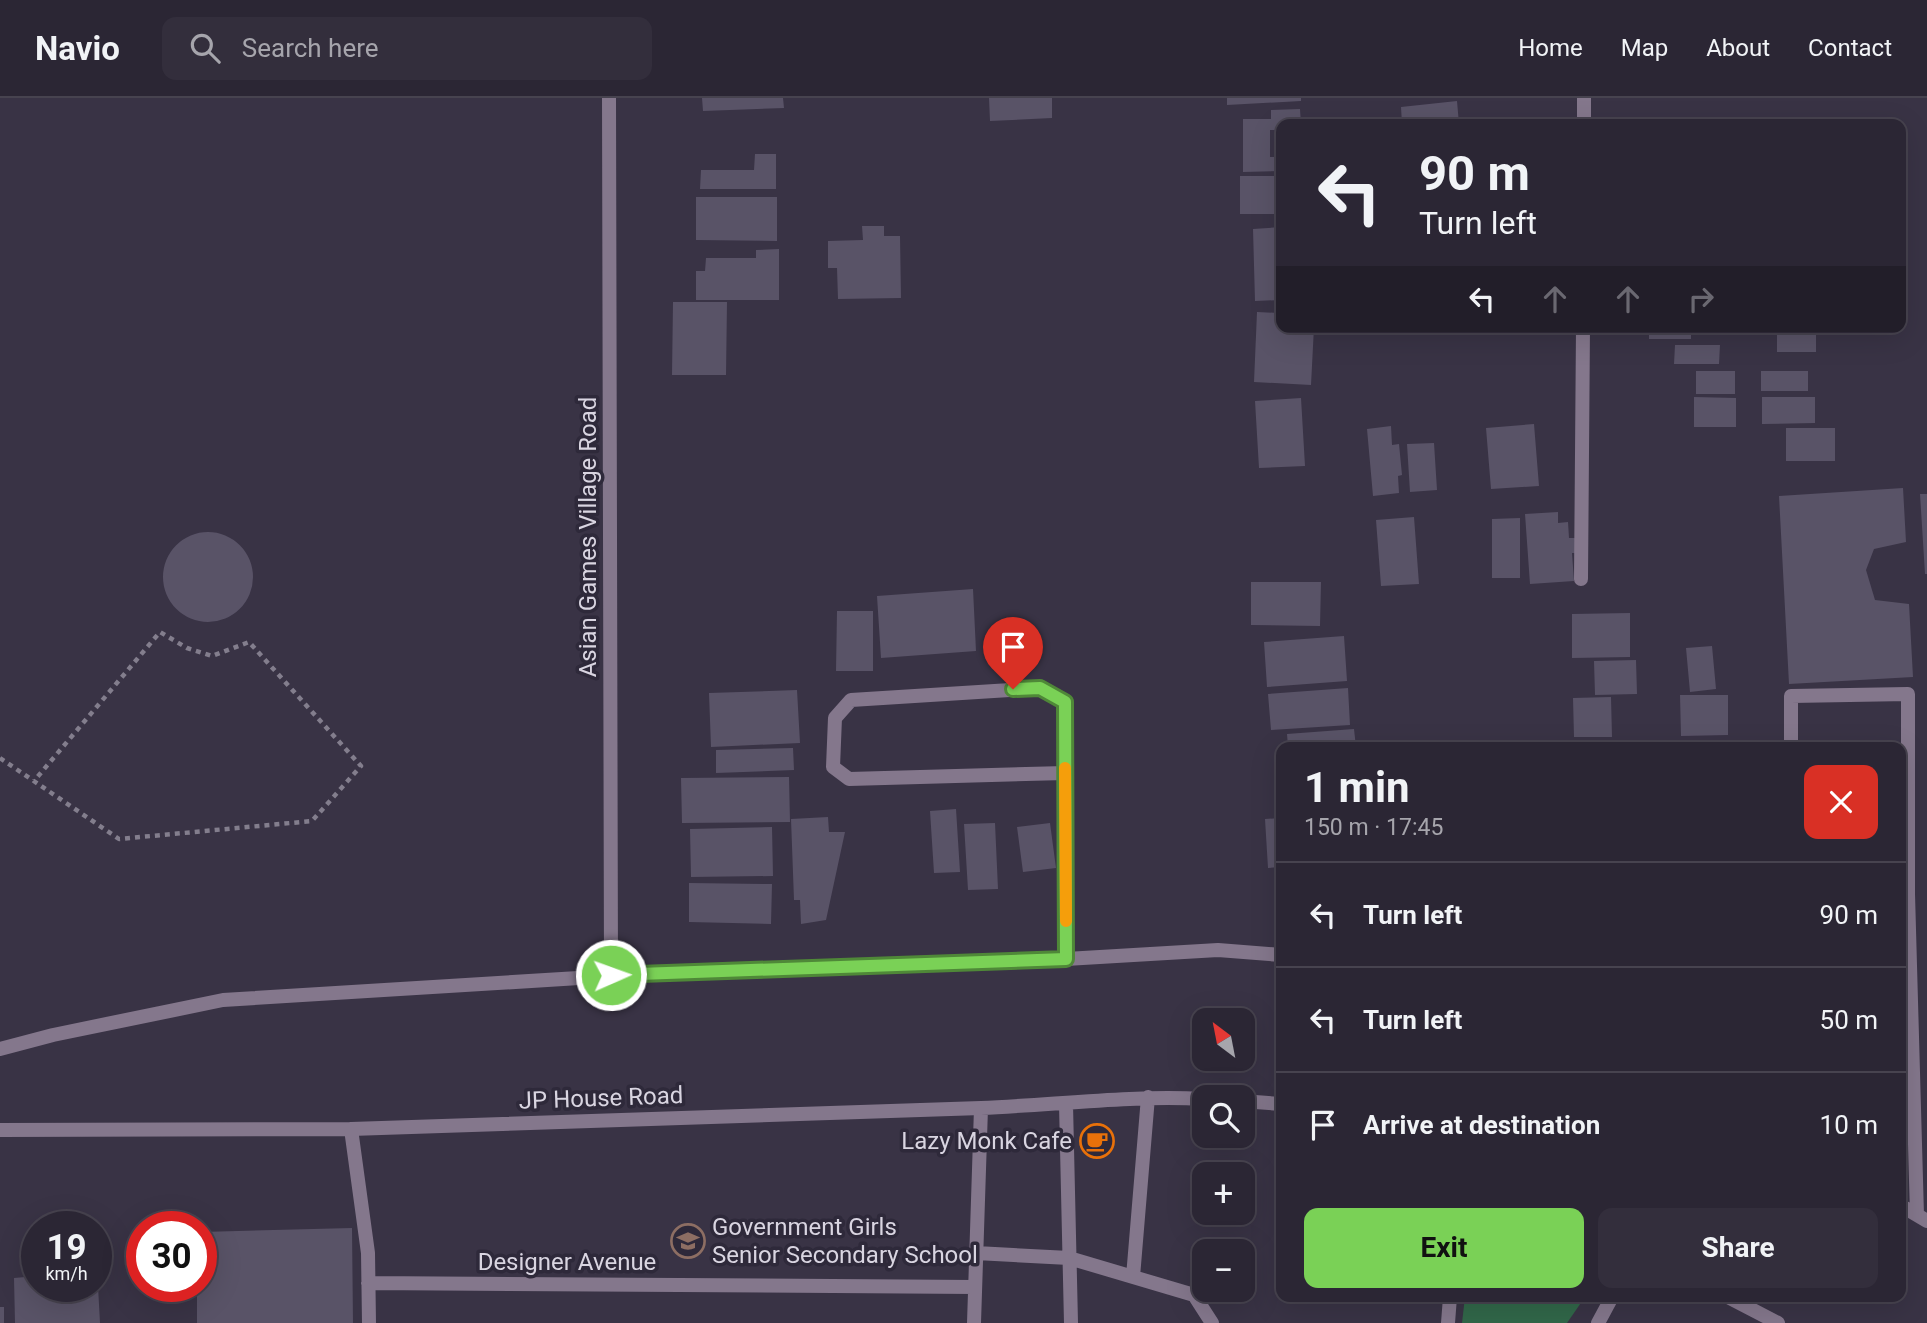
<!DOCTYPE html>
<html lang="en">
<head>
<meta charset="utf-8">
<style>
	:root { --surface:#2b2634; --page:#332e3c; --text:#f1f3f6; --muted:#a6a5ac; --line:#47434f; --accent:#7ad156 }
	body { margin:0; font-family:Roboto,sans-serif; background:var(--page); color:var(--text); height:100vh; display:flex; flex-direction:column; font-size:26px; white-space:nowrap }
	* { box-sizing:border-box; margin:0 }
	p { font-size:23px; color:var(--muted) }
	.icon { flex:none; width:38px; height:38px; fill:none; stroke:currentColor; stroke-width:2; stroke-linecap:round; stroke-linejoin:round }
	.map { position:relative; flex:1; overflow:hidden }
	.side { position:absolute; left:1276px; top:644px; width:630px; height:560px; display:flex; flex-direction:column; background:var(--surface); border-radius:14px; box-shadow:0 7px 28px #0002,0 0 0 2px var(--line) }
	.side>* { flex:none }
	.top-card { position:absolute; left:1276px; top:21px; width:630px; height:214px; border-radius:14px; box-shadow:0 7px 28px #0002,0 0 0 2px var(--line); background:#2b2634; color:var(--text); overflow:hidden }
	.needle { width:46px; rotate:328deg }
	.tools { position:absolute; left:1192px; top:910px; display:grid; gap:14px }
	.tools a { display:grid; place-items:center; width:63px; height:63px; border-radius:14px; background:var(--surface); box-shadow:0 7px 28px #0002,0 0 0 2px var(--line); font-size:35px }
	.speed { position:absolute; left:21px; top:1113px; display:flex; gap:14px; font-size:35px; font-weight:700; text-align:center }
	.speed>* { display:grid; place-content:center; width:91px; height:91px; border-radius:50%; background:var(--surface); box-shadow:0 7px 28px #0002,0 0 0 2px var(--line); line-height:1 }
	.speed small { font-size:18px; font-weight:400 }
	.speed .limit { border:10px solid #d22; background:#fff; color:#111 }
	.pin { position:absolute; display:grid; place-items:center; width:60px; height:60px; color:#fff; margin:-72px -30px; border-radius:50% 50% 50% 0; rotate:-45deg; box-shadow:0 0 7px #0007 }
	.pin .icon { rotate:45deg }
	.me { position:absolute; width:77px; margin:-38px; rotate:88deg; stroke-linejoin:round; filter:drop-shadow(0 0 5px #0008) }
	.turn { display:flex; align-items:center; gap:24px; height:147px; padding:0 28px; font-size:32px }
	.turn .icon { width:91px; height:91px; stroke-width:2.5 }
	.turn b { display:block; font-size:49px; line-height:60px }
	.lanes { display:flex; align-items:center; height:66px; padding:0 28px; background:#0003; justify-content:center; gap:35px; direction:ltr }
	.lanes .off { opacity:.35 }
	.round { display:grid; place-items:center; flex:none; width:74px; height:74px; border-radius:14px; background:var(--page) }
	.summary { display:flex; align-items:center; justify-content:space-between; height:119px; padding:0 28px }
	h1 { font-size:42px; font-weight:700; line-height:52px }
	.cta { display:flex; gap:14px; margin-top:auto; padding:14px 28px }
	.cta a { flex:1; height:80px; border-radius:14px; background:var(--accent); color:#111; font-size:28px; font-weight:700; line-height:80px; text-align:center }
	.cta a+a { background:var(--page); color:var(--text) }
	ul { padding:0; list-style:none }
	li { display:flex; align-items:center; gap:21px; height:105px; padding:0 28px; border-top:2px solid var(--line) }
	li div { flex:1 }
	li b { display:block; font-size:26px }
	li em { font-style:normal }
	header { display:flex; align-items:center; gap:42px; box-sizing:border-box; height:98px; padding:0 35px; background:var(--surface); border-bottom:2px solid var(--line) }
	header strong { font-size:33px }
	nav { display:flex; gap:38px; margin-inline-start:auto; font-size:24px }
	.search { width:490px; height:63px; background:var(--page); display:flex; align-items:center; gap:18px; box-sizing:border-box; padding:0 24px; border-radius:14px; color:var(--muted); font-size:26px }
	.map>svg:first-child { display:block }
	.green { fill:#316749 }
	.building { fill:#595367 }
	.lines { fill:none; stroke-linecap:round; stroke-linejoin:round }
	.path { stroke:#837e8d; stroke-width:4.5; stroke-dasharray:5 5; stroke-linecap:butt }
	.minor { stroke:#84778c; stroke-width:14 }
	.route-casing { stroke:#4f8838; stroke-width:18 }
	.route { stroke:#7ad156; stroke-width:12 }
	.slow { stroke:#f59e0b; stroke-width:12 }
	.labels { text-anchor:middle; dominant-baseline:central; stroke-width:7; stroke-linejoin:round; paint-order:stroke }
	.street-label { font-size:24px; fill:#d9d5e1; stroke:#2e293a }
	.poi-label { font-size:24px; fill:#d9d5e1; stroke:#2e293a; text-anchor:end }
</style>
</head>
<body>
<header>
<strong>Navio</strong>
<div class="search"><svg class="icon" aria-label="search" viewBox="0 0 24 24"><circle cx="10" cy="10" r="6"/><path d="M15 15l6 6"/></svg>Search here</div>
<nav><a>Home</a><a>Map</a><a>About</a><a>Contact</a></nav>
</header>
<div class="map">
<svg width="1927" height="1225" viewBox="0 0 1927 1225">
	<rect width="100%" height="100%" fill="#393345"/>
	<path class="green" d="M1465,1199H1585L1567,1225H1462Z"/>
	<path class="building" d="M702,0H783L784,10L703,13Z
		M989,0H1052V20L990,23Z
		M1227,0H1301V3L1227,7Z
		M1457,3L1459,26H1402L1401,9Z
		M1300,11L1301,26H1281V32H1270V59H1281V73L1243,74V21H1271V12Z
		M755,56H776V91H700L701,72H754Z
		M1240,78H1281V116H1240Z
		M696,99H777V143L696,142Z
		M862,128H884V138H900L901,200L838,201L837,170H828V143L863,142Z
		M1281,129V202L1255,203L1253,131Z
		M779,151V202H696V173H705L706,160H756V152Z
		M673,204H727L726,277H672Z
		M1257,214L1279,215L1281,229H1314L1311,287L1254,284Z
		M1649,229H1691V241H1649Z
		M1777,229H1840V236H1816V254H1777Z
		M1675,247H1720L1719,266H1674Z
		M1696,273H1735V296H1696Z
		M1761,273H1808V293H1761Z
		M1694,299L1736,300V329H1694Z
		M1762,299H1815V325L1762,326Z
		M1301,300L1305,368L1259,370L1255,303Z
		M1534,326L1539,388L1491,391L1486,330Z
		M1391,328L1392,347L1399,346L1402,377L1398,378L1399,395L1373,398L1367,331Z
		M1786,330H1835V363H1786Z
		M1434,345L1437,392L1410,394L1407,346Z
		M1903,390L1906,444L1874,451L1866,472L1875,502L1909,506L1913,579L1789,586L1779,398Z
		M1920,396H1927V476H1925Z
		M1558,414V425L1568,424L1569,440H1580L1581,455H1572L1574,483L1530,486L1525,416Z
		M1414,419L1419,486L1381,488L1376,422Z
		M1520,420V480H1492V421Z
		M163 479a45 45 0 1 1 90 0a45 45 0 1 1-90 0Z
		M1251,484H1321L1320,528L1251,527Z
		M973,491L976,553L881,560L877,498Z
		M837,513H873V573H836Z
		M1630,515V559L1572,560V516Z
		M1344,538L1347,583L1267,589L1264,544Z
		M1712,548L1716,591L1690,594L1686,550Z
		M1636,562L1637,596L1595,597L1594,563Z
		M1348,590L1350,627L1271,632L1268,596Z
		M797,592L800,645L711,649L709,595Z
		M1680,597H1728V637L1681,638Z
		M1611,599L1612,639H1574L1573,600Z
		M1354,631L1356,649H1288L1287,636Z
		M1736,646V649H1703V647Z
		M793,650L794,672L716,675V652Z
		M1281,673V714H1278L1275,674Z
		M789,679L790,724L682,725L681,680Z
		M956,711L960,774L934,775L930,713Z
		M828,719L829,734H845L826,822L801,826L800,802H794L791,721Z
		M1281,720V769L1268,770L1265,721Z
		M995,725L998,791L968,792L964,726Z
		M1050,725L1056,770L1023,774L1017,729Z
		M772,729L773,778L691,779L690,731Z
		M689,785L772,786L771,826L689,824Z
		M352,1130L353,1225H197V1188H201V1134Z
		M37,1178V1188H98L100,1225H15L14,1180Z
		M0,1209H4V1225H0Z"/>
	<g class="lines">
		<path class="path" d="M0,660L119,741L312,723L361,668L249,544L212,558L187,550L160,534L34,683"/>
		<path class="minor" d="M609,0L611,878
			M1584,26V0
			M1581,481L1583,229
			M1791,649V598L1908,596V796L1917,1117
			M1065,675L849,681L833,669L835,620L851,602L1040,590L1065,604L1066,861
			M0,951L53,937L223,902L611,878L1066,861L1218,852L1281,857
			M1242,1003L1281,1006
			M1066,1006L1071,1225
			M351,1031L368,1155L369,1225
			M0,1032L351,1031L981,1010C1055,1007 1130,997 1204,1001
			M1900,1107L1927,1123
			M976,1155L1069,1160L1194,1197L1212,1225
			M1133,1179L1148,999
			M368,1185L975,1189
			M1728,1199L1778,1225
			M974,1225L981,1010
			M1448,1225L1450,1199
			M1598,1225L1612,1199"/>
	</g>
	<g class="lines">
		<g class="route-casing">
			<path id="route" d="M611,877L1066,861L1065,604L1040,590L1013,591"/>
		</g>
		<use href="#route" class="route"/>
		<path class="slow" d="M1065,670L1066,823"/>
	</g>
	<defs>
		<g id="cafe-ring" transform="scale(1.75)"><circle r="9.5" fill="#2e293a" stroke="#e8710a" stroke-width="1.5"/><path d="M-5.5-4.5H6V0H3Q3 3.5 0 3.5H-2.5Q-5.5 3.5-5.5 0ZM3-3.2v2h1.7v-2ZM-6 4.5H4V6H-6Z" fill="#e8710a"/></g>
		<g id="school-ring" transform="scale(1.75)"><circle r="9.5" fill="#2e293a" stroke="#8d6e63" stroke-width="1.5"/><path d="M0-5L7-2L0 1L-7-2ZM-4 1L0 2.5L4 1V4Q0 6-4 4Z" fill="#8d6e63"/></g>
	</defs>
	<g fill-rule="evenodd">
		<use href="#cafe-ring" x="1097" y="1043"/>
		<use href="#school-ring" x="688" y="1143"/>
	</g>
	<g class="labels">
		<g class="street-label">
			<text transform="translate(588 439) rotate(-90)">Asian Games Village Road</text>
			<text transform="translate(601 1000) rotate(-2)">JP House Road</text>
			<text x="567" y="1164">Designer Avenue</text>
		</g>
		<g class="poi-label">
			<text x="1072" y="1043">Lazy Monk Cafe</text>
			<text x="712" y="1129" text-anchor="start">Government Girls<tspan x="712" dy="28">Senior Secondary School</tspan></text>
		</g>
	</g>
</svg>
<div class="tools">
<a><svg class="needle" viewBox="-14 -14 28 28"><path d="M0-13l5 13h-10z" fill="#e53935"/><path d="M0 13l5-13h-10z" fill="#a6a5ac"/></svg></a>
<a><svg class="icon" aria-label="search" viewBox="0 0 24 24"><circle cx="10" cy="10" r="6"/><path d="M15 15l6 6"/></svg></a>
<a>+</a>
<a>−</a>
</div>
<div class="speed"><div>19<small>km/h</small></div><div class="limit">30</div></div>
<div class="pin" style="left:1013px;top:591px;background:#d93025"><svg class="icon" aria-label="arrive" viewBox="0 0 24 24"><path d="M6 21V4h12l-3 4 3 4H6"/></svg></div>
<svg class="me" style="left:611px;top:877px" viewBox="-20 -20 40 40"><circle r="17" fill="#7ad156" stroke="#fff" stroke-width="3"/><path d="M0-11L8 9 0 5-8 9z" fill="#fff"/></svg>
<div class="top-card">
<div class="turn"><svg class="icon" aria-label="left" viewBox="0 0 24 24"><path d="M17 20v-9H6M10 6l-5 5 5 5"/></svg><div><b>90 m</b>Turn left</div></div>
<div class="lanes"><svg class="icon" aria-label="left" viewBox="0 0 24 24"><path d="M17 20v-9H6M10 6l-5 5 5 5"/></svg><svg class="icon off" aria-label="ahead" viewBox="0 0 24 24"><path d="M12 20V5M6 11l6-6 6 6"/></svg><svg class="icon off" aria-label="ahead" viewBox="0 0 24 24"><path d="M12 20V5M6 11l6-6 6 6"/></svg><svg class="icon off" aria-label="right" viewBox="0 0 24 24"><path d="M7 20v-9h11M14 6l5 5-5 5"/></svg></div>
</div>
<section class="side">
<div class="summary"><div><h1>1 min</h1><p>150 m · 17:45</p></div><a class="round" style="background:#d93025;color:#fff"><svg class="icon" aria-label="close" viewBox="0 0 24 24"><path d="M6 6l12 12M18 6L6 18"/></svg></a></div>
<ul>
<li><svg class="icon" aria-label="left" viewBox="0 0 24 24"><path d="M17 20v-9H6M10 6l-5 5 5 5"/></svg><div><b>Turn left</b></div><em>90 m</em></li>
<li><svg class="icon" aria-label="left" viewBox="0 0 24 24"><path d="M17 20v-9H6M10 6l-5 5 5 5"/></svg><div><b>Turn left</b></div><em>50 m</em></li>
<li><svg class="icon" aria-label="arrive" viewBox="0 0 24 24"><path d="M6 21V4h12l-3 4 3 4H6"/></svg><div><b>Arrive at destination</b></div><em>10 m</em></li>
</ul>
<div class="cta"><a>Exit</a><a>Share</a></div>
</section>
</div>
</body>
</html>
